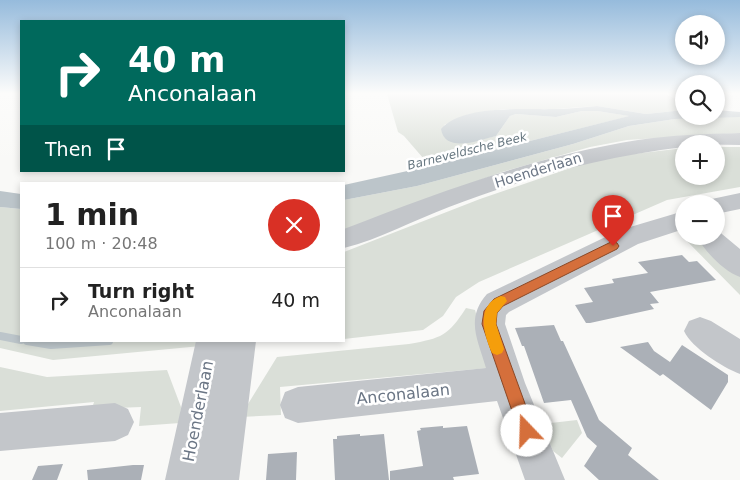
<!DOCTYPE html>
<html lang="en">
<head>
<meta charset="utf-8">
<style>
	:root { --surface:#fff; --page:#f6f6f6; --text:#222; --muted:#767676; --line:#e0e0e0 }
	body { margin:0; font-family:"DejaVu Sans",sans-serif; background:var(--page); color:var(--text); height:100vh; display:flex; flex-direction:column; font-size:19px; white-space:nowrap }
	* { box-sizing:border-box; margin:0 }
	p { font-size:16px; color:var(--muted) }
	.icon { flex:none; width:28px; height:28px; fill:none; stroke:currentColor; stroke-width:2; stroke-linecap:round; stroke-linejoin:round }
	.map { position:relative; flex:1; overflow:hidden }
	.sheet { position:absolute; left:20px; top:182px; width:325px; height:160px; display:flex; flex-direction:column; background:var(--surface); border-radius:0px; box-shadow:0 2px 8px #0003 }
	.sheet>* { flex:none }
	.banner { position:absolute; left:20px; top:20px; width:325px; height:152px; border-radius:0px; box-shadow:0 2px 8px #0003; background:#00695c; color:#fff; overflow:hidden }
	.controls { position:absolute; left:675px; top:15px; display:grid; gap:10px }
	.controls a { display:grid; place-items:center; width:50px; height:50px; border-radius:50%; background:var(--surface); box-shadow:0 2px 8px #0003; font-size:25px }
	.pin { position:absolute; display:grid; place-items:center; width:42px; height:42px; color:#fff; margin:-51px -21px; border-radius:50% 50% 50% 0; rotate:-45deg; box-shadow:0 0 5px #0007 }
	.pin .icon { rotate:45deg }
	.me { position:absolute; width:55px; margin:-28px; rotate:339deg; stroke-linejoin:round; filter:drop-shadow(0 0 4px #0008) }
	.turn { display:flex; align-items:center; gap:18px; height:105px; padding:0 25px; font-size:22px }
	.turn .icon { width:65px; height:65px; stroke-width:2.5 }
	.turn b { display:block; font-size:35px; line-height:42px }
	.then { display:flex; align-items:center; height:48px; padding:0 25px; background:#0003; gap:10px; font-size:19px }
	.round { display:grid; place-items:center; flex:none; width:52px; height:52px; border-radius:26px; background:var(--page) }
	.overview { display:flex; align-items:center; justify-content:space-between; height:85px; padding:0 25px }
	h1 { font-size:30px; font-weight:700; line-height:38px }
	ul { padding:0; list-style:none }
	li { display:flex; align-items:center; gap:15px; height:65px; padding:0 25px; border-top:1px solid var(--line) }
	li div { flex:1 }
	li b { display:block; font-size:19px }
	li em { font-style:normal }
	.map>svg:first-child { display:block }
	.green { fill:#dadfd8 }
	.water { fill:#bcc5ca }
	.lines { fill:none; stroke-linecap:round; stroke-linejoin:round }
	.stream { stroke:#bcc5ca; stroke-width:8 }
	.building { fill:#abb0b7 }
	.minor { fill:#c3c6ca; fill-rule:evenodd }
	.route { fill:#d56f3b; stroke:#8a4826 }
	.slow { fill:#f59e0b }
	.labels { text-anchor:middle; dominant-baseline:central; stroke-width:5; stroke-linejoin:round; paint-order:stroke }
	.far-water-label { font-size:12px; font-style:italic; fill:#677780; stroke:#fff }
	.street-label { font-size:14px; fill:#6b7685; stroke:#fff }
	.near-street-label { font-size:16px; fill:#6b7685; stroke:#fff }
</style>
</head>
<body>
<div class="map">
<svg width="740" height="480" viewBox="0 0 740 480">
	<rect width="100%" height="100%" fill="#f9f9f7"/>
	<path class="green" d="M387,94H665L684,103V110L646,114L597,106L554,109H503L466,115L444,125L465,143L496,136L510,116L516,114L556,117L582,111H597L630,116L430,166L404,136L398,132Z
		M716,117H740V133L627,140L590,147L502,172L344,230V200L417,186L573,144L629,126L675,119Z
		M716,147H740V187L667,200L479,282L456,297L443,316L423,330L344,339V252L480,199L585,163L625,155L684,148V176H716Z
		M0,207L21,209V341H203L201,346L53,360L0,348Z
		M690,236H701L740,274V295L684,238Z
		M466,308L475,310L489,360L488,368L280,387L281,415L240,417L277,357L409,344C442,338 448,336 466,308Z
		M0,367L47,377L167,370L181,407L180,423L139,426L141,407L92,409L94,402L0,411Z
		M577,420L582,433L562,458L553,451L542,424Z"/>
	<path class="water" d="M597,106L646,114L684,110V116H716V110L740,112V117L675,119L629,126L573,144L417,186L344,200V185L430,166L629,116L597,111H582L556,117L516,114L510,116L496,136C480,140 445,154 441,129C463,104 524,110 554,109C568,109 583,107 597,106Z
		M0,191L21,194V209L0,207Z"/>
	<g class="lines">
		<path class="stream" d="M0,336L21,340
			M27,341L51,345L109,341"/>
	</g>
	<path class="building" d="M682,255L689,262L697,261L716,280L650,292L659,303L650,304L654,309L590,323H586L575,305L593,302L584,288L614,283L612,279L648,273L638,262Z
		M554,325L561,341H563L599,420L632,448L628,455L659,480H599L584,466L597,446L587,437L571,400L544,403L524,346H522L515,328Z
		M648,342L654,351L670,362L682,345L728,375V382L711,410L663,374L660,376L620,347Z
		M443,426V428L467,426L479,474L453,477L454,480H390V471L423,466L417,431L421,430L420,428Z
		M360,434V436L384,434L389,480H335L333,439H337V436Z
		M297,452L296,480H266L268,454Z
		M63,464L57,480H32L38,466Z
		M133,465H144L141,480H88L87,470Z"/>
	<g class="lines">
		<path class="minor" d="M740,133V145L684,144V147C600,157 528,177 449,207C414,220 380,239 344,248V229C439,192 536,156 638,140C672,135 706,134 740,133Z
			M740,193V209L716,214V204H705L707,200Z
			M684,211V229L638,244L509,312L506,315L505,324L525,383L565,480H525L497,401L298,423L285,418L280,405L285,392L298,387L486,368C478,340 465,319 487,294L620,230Z
			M716,229L740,249V277C723,271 705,251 696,236H716Z
			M700,317L711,321L740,339V374C722,367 692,348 684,331L689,321Z
			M196,341H256L239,480H165Z
			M115,403L128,409L134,422L128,435L115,441L0,451V413Z"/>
	</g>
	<linearGradient id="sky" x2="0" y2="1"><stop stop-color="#96bbdc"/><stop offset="0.58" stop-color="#fcfcfb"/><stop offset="1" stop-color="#fcfcfb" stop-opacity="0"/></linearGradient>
	<rect width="740" height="161" fill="url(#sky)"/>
	<path class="route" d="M613,241L617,243L619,246L617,249L503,306L497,313L496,324L535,431L533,437L527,439L521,437L482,324L484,311L494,299Z"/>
	<path class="slow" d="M501,296L505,297L507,301L497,313L496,324L504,349L502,353L497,355L492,353C484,335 475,305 501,296Z"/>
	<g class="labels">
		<g class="far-water-label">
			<text transform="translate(467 151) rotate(-14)">Barneveldsche Beek</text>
		</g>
		<g class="street-label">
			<text transform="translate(538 170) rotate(-17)">Hoenderlaan</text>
		</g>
		<g class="near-street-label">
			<text transform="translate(403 394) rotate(-6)">Anconalaan</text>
			<text transform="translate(198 411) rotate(-79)">Hoenderlaan</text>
		</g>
	</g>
</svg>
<div class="controls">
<a><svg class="icon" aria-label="sound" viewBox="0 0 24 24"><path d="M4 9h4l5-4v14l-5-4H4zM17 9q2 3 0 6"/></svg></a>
<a><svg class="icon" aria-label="search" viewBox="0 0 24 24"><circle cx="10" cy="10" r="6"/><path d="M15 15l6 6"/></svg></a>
<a>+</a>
<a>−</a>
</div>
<div class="pin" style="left:613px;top:246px;background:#d93025"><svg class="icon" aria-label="arrive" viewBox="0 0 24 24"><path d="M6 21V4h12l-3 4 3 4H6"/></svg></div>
<svg class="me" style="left:527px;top:431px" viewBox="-20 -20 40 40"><circle r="19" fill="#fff"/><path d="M0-13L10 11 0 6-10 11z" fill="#d56f3b"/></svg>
<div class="banner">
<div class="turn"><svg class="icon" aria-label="right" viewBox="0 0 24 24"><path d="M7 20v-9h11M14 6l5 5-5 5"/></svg><div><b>40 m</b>Anconalaan</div></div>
<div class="then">Then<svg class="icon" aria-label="arrive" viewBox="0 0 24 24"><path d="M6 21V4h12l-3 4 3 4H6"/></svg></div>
</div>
<section class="sheet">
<div class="overview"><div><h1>1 min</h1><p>100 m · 20:48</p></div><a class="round" style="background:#d93025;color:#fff"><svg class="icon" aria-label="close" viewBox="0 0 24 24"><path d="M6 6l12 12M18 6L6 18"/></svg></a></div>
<ul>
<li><svg class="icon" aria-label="right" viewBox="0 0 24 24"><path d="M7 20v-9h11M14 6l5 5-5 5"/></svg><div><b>Turn right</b><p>Anconalaan</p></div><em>40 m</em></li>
</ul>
</section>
</div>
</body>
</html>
